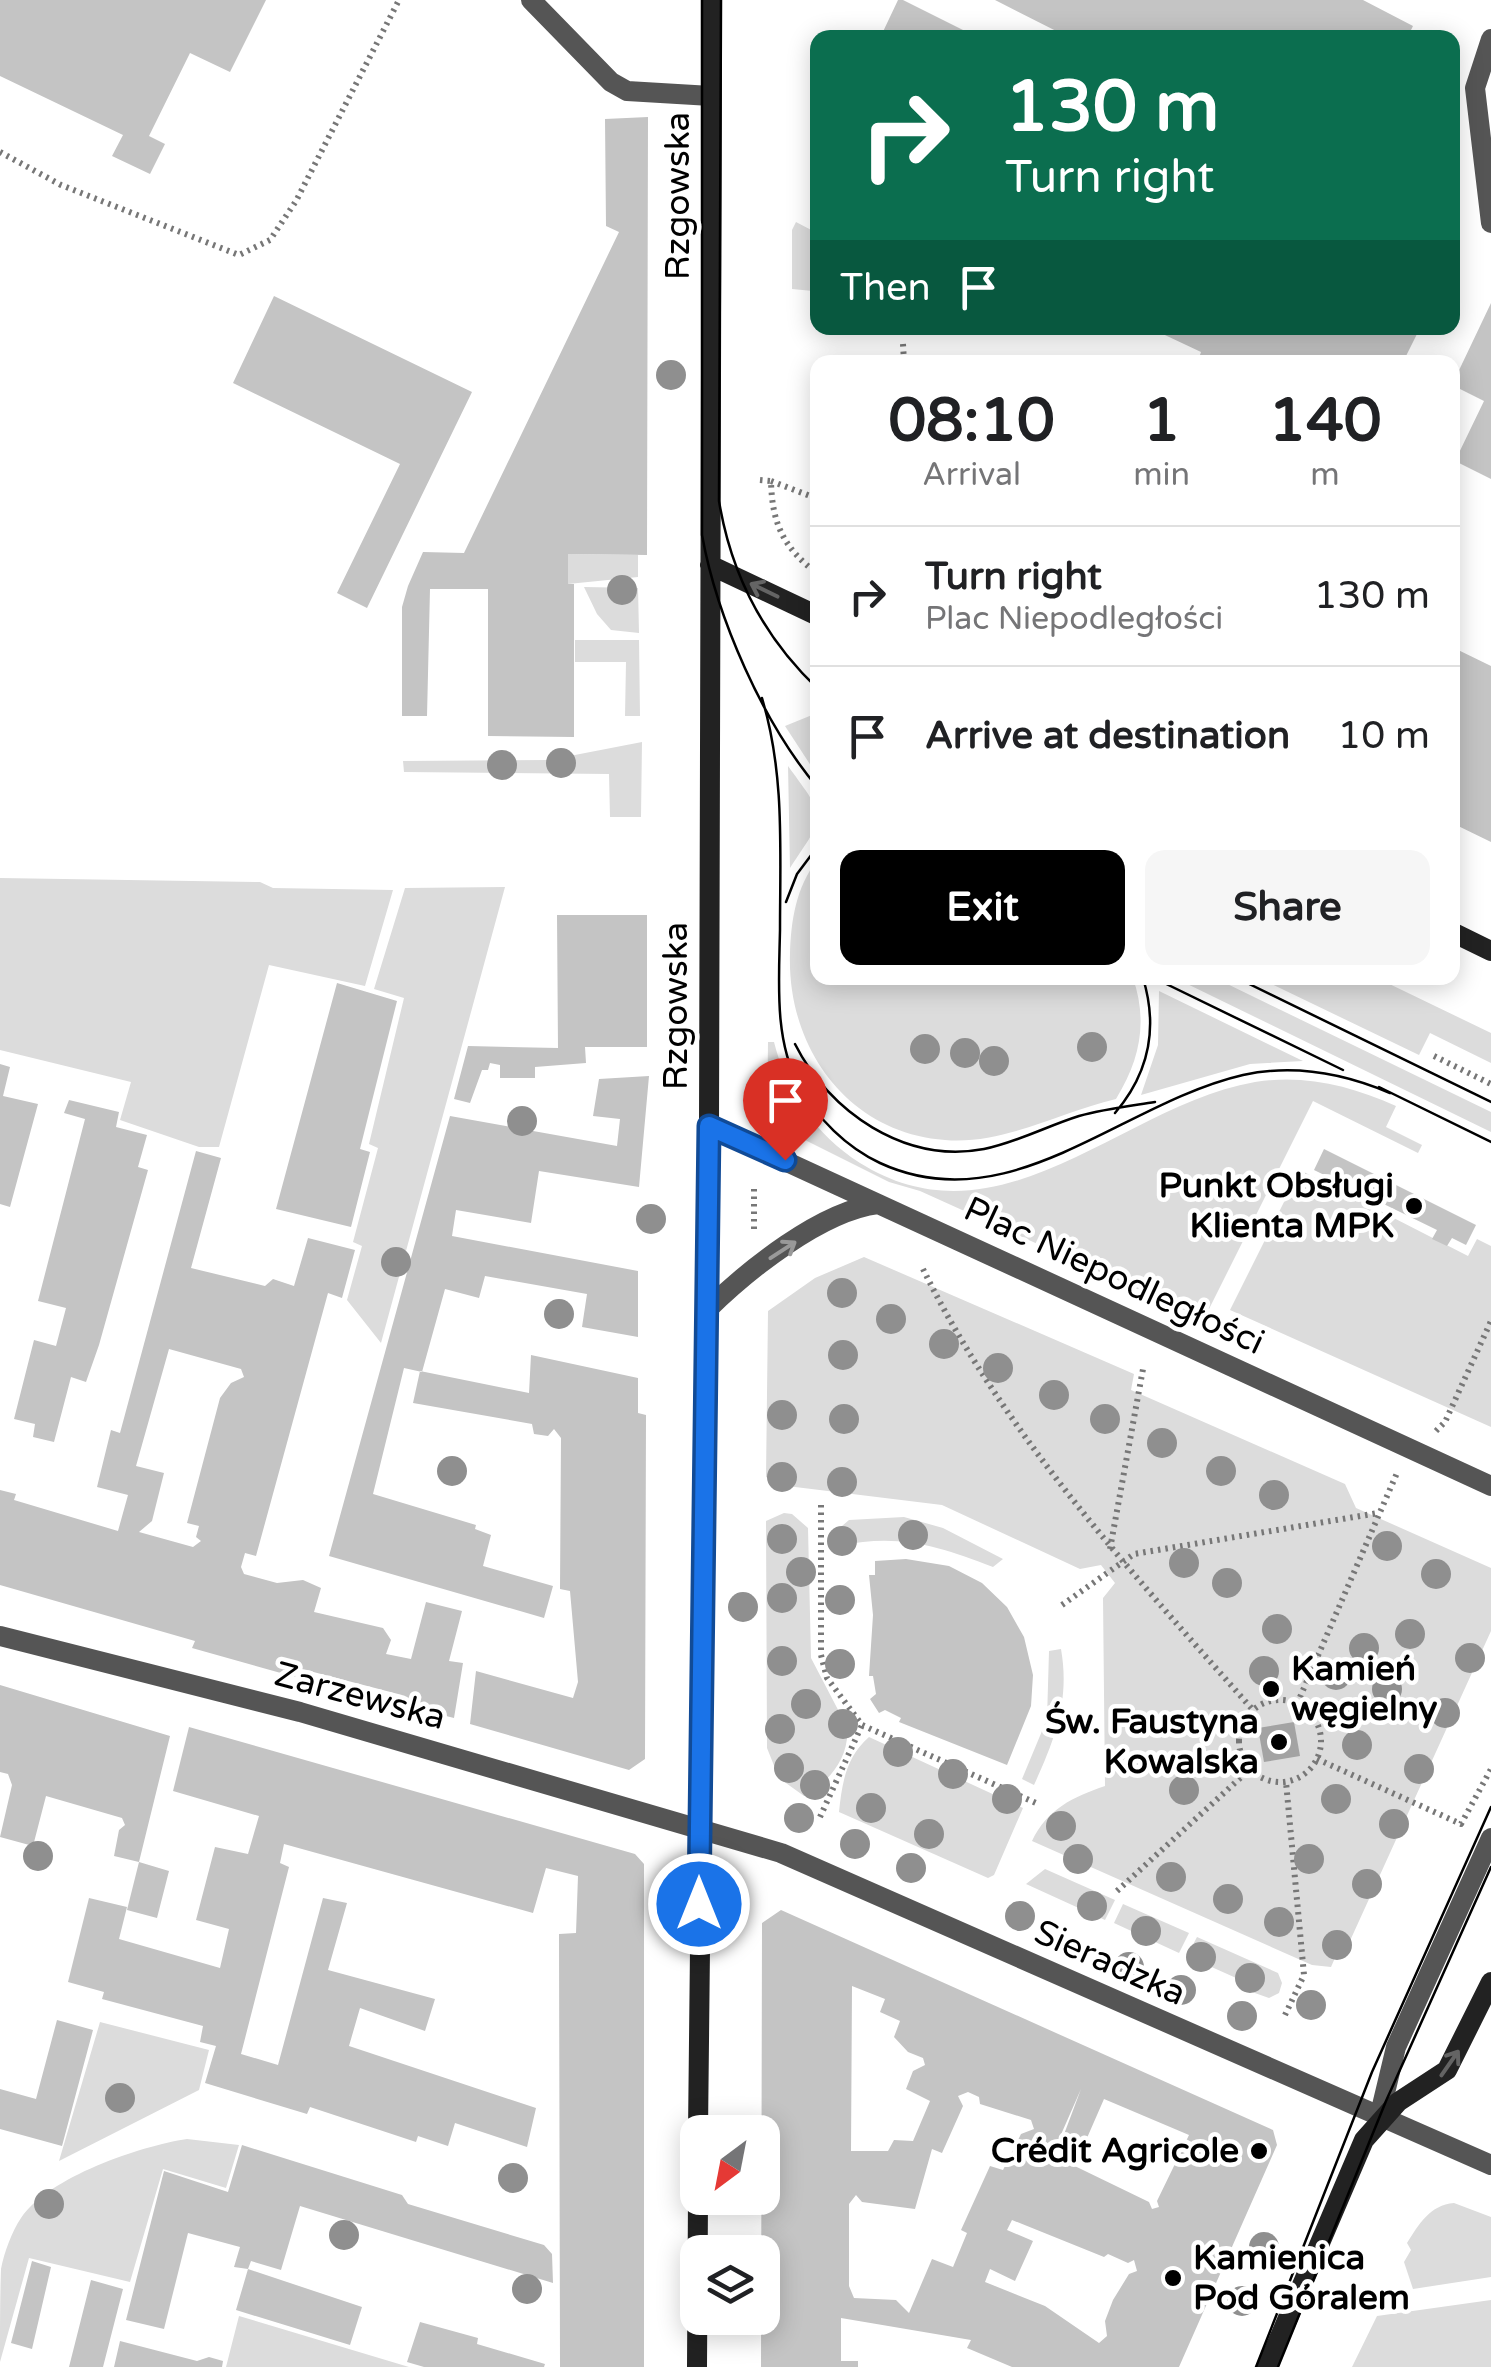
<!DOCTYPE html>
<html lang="en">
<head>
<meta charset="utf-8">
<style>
	:root { --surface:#fff; --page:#f6f6f6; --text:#202124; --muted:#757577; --line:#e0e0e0; --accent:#000 }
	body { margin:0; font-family:"Varela Round",sans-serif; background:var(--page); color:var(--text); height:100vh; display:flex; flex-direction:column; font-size:38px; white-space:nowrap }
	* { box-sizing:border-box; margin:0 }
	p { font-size:32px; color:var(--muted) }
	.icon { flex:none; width:55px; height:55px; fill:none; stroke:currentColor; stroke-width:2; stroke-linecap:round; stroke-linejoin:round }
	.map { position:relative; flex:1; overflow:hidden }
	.details { position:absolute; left:810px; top:355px; width:650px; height:630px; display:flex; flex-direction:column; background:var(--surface); border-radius:20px; box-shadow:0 5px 25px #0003 }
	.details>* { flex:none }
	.guide { position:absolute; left:810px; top:30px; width:650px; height:305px; border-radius:20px; box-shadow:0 5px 25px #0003; background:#0b6e4f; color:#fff; overflow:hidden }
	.needle { width:65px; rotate:212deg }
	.fabs { position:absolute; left:680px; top:2115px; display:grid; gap:20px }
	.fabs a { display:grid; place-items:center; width:100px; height:100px; border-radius:20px; background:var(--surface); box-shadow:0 5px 25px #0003; font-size:50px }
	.pin { position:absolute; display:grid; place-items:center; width:85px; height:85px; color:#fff; margin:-102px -42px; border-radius:50% 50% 50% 0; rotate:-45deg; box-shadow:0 0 10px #0007 }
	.pin .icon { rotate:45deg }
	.me { position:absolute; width:110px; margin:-55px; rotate:0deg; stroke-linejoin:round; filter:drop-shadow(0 0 8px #0008) }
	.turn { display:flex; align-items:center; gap:35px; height:210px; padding:0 30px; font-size:45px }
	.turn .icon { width:130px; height:130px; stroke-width:2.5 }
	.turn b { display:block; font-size:70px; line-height:85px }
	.then { display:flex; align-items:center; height:95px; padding:0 30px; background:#0003; gap:20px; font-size:38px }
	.eta { display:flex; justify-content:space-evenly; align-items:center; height:170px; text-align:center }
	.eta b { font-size:60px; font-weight:700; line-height:70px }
	.action { display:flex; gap:20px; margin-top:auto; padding:20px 30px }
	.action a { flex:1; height:115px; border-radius:20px; background:var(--accent); color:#fff; font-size:40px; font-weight:700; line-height:115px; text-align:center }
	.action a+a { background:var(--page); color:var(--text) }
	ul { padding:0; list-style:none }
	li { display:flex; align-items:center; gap:30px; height:140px; padding:0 30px; border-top:2px solid var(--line) }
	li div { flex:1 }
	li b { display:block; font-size:38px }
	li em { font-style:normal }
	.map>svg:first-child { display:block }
	.green { fill:#dcdcdc }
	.water { fill:#a3a3a3 }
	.building { fill:#c4c4c4; fill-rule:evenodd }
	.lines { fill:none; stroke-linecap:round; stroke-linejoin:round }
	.path { stroke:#777; stroke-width:6; stroke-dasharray:2.5 5; stroke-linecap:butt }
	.lane { stroke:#555; stroke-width:20 }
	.street { stroke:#555; stroke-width:20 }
	.secondary { stroke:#222; stroke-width:20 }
	.tram { stroke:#000; stroke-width:2.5 }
	.tree { fill:#8f8f8f }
	.oneway { stroke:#646464 }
	.oneway2 { stroke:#999 }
	.route-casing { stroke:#114b97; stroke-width:25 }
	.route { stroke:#1a73e8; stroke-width:18 }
	.poi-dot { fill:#000; stroke:#fff; stroke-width:4 }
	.labels { text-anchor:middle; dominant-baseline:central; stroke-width:9; stroke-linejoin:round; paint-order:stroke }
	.street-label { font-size:35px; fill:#000; stroke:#fff }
	.poi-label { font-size:35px; font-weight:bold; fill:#000; stroke:#fff; text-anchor:end }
</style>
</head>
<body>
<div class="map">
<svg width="1491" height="2367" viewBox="0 0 1491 2367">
	<rect width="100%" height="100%" fill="#fff"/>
	<path class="green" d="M796,222L817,233V323L812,322L813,291L792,289V230Z
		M568,554L638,555V577L568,584Z
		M584,587L638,588L639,633L611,630L597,614Z
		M575,640H639L640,716H625L626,662H575Z
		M817,713H818L817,775L785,726Z
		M642,742L641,817H610L609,774L404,772L403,761L549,760Z
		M788,766C828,821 826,813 790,868Z
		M817,860L818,978H1133C1148,1022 1140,1060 1116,1099C1060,1112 1004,1145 945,1140C848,1133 787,1048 790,954C791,920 796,888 817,860Z
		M0,878L260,882L273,888L393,890L365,986L269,965L219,1147H199L120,1120L131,1082L0,1050Z
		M505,887L381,1343L347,1300L362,1246L353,1242L378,1148L369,1144L404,998L374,989L405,888Z
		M1175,978H1215L1491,1112V1132Z
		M1259,978H1377L1491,1033V1063L1430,1033L1419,1055Z
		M1159,991L1303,1061L1250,1064L1141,1095L1158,1045Z
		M768,1042H774C787,1093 815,1134 860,1163C1001,1251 1122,1105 1255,1082C1305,1074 1351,1086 1396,1106L1386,1127L1422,1145L1418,1153L1313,1101L1204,1319L920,1191L889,1182L767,1121Z
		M1300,1170L1468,1256L1477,1239L1491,1246V1427L1230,1310Z
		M864,1257L1134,1374L1131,1390L1345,1484L1356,1508L1491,1568V1631L1344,1954L1338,1951L1331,1967L1312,1965L1032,1841C1047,1809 1073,1797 1105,1786L1103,1598L1115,1583L1101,1565L1080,1569L942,1505L787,1486L766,1477L768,1311L815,1278Z
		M784,1513L792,1514L808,1528L811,1658L847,1727C850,1758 828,1783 804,1796L779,1778L767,1748L766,1521Z
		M904,1517L943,1528L1003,1559L993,1567C939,1546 897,1533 840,1546L835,1532L849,1520Z
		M1061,1649C1070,1700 1055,1739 1034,1785L1022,1779L1047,1719L1049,1651Z
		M869,1737L1023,1808L994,1875L988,1878L839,1812C842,1783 846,1757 869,1737Z
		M1045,1869L1115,1900L1105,1920L1026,1884Z
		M1123,1904L1189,1933L1179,1953L1114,1923Z
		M1197,1937L1278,1973L1282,1983L1279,1993L1269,1998L1252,1992L1254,1986L1187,1956Z
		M100,2022L209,2050L199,2090L59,2161Z
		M187,2139L239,2145L226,2188L163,2169L130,2282L29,2258L0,2362C0,2333 0,2297 1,2269C4,2253 12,2231 21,2218C49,2177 140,2146 187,2139Z
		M1454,2203L1491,2217V2277L1413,2289L1404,2262L1411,2250L1407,2243C1419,2224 1430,2205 1454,2203Z
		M1491,2300V2367H1352L1377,2316Z
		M239,2316L409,2367H226Z"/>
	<path class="water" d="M1294,1722L1300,1756L1264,1762L1258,1728Z"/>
	<path class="building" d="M0,0H266L230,72L190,53L149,136L165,144L150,174L112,156L123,135L0,76Z
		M898,0H903L979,38H880Z
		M995,0H1363L1413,26L1407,38H1070Z
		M648,117L647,555L568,554V584H574V737L488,736V589H430L427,716H402V607L408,586L423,552L464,553L619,232L606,226L605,119Z
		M274,296L472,392L367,608L337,593L400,464L233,383Z
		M1491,303V479L1455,461L1484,401L1452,385Z
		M1150,328H1420L1403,362H1209L1199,358L1201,352Z
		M1452,647L1491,666V842L1452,823Z
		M557,915H647V1047H585L586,1063L535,1067V1078H500V1065L490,1063L488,1070H482L470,1103L454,1099L468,1046L558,1048Z
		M337,983L397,1001L360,1149L370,1152L351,1227L276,1209Z
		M0,1064L10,1067L3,1096L38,1104L10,1207L0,1204Z
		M649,1076L639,1187L539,1171L531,1223L456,1210L452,1236L638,1271V1337L582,1327L587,1294L485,1276L479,1298L445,1289L422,1372L404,1368L373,1494L476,1525L475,1529L491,1535L483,1566L553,1586L544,1618L329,1556L450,1116L617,1146L620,1119L593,1116L599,1079Z
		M69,1100L119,1112L116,1127L147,1135L138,1167L148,1170L99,1345L86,1382L71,1377L54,1442L33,1437L35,1424L14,1419L34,1340L56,1346L66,1308L38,1301L85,1119L64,1113Z
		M1324,1149L1476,1225L1466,1245L1452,1238L1447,1246L1432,1239L1437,1230L1314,1170Z
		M196,1151L221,1158L191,1268L265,1286L273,1279L294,1286L308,1238L355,1250L342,1298L328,1293L256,1556L245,1553L241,1567L244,1574L277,1583L303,1580L321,1588L314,1612L383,1628L391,1640L386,1654L411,1659L426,1602L462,1611L449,1661L463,1663L454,1718L399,1704L402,1695L298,1668L295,1677L192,1648L195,1641L0,1585V1490L16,1494L14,1500L118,1531L128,1495L97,1487L111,1430L120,1433ZM169,1349L241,1369L244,1377L231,1383L220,1398L187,1523L199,1526L196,1537L201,1541L193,1547L139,1532L152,1521L164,1473L136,1466Z
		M531,1355L638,1378V1413L646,1415L645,1759L629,1770L470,1724L476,1671L573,1698L578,1682L570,1591L560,1589L561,1438L554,1429L548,1436L534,1434L532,1424L413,1403L420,1371L529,1393Z
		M906,1559L949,1566L982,1583L1007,1607L1024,1637L1033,1675L1031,1706L1007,1765L899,1722L901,1718L885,1710L879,1713L870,1699L876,1694L873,1676H869L873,1615L869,1575H875V1561Z
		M0,1685L170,1736L139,1862L114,1856L119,1830L125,1825L122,1818L46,1796L33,1846L0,1837L12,1785L8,1774L0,1772Z
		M189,1727L635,1854L644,1864V2367H560L559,1934L576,1933L578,1876L546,1868L533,1913L284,1844L280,1863L289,1867L241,2054L278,2065L323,1898L347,1903L328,1970L435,1999L425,2031L360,2008L349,2046L536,2108L527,2147L455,2123L448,2146L418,2136L416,2142L310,2107L307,2114L205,2083L216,2046L200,2042L203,2026L102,1999L104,1992L68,1982L89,1898L127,1907L119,1939L220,1968L229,1929L196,1920L215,1847L248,1854L259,1816L173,1791Z
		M139,1862L169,1871L157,1918L127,1910Z
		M781,1910L1273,2130L1277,2145L1179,2367H1012L967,2348L971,2340L841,2318V2361H858V2367H761L762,1923ZM852,1986L885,1999L880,2012L900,2021L894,2037L908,2052L923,2058L925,2065L913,2071L906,2089L930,2101L913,2141L894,2140L888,2151H851ZM1081,2089L1060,2145L1080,2154L1104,2099L1189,2135L1157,2201L1159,2207L1152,2209L1149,2202L1052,2155ZM968,2092L979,2097L980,2104L1031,2120L1034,2129L1021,2134L1003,2170L990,2166L961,2230L967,2233L953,2267L932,2259L909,2313L896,2300L854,2298L849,2286V2204L856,2195L862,2202L915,2209L932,2149L942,2153L963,2106L958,2096ZM1012,2220L1104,2257L1108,2254L1128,2263L1134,2260L1137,2271L1129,2274L1113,2300L1105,2321L1107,2336L1099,2343L1045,2306L985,2282L990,2269L1015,2281L1033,2241L1007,2230Z
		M57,2020L93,2030L62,2146L0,2129V2089L36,2099Z
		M242,2145L402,2195L408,2204L544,2245L552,2254L553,2283L300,2206L281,2270L251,2261L248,2269L234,2267L240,2247L188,2233L164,2329L126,2320L164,2171L228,2192Z
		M32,2261L51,2267L32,2349L11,2343Z
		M248,2269L362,2307L350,2345L236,2310Z
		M91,2280L123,2289L103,2367H69Z
		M420,2322L478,2338L477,2344L545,2364L544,2367H424L407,2362Z
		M120,2341L197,2361L209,2357L223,2361L222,2367H114Z"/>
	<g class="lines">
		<path class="path" d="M0,152L61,185L239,255L270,240L296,201L399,0
			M903,344L904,362
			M760,480L771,481C772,523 783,548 818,574
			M771,481L818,499
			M1434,1056L1491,1084
			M754,1189V1233
			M923,1269C1004,1434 1132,1573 1253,1710
			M1436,1431L1445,1422L1491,1321
			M821,1505V1655L827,1678L862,1725L1038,1804
			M1110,1549L1143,1369
			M1062,1605L1134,1554L1378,1513
			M1239 1741a41 41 0 1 1 82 0a41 41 0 1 1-82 0Z
			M1297,1704L1397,1473
			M1317,1759L1461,1824L1491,1769
			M820,1817L862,1725
			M1117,1891L1250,1769
			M1285,2015L1304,1975L1286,1782"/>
		<path class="lane" d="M531,0L611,82L627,91L711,96
			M1491,39L1475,88L1491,223
			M709,1126L1491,1486
			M707,1310C748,1270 821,1211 878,1204
			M1379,2118L1396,2047L1491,1838"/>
		<path class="street" d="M0,1636L300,1712L781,1853L1491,2165"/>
		<path class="secondary" d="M710,565L818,616
			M1452,932L1491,951
			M698,2132L709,1126L712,0
			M697,2367L698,2198
			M1267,2367L1364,2140L1398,2102L1447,2070L1491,1982"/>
		<path class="tram" d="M702,0V535C717,618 763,723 818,788
			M721,0L719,501C731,574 763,637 818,689
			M762,698C785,774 780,851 780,930C779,982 774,1039 799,1086C818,1119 846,1147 880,1163C1010,1223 1121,1103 1243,1075C1293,1064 1343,1073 1390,1093
			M786,902L797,874L818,846
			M1154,978L1343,1070
			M1237,978L1491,1102
			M795,1044C829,1112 905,1164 984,1149C1018,1142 1047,1126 1079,1116C1104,1109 1130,1106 1155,1102
			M1379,1087L1491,1142
			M1115,1113C1149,1073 1158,1027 1143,978
			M1256,2367L1372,2072L1491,1807
			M1278,2367L1386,2101L1491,1867"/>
	</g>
	<g class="tree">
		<circle cx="671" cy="375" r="15"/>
		<circle cx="622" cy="590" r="15"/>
		<circle cx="561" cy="763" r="15"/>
		<circle cx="502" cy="765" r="15"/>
		<circle cx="1092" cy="1047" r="15"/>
		<circle cx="925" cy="1049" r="15"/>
		<circle cx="965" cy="1053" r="15"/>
		<circle cx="994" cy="1061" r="15"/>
		<circle cx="522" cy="1121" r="15"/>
		<circle cx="651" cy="1219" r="15"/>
		<circle cx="396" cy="1262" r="15"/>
		<circle cx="842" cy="1293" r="15"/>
		<circle cx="559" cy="1314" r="15"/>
		<circle cx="891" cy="1319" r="15"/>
		<circle cx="944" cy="1344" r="15"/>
		<circle cx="843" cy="1355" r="15"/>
		<circle cx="998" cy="1368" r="15"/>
		<circle cx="1054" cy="1395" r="15"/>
		<circle cx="782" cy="1415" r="15"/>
		<circle cx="844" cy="1419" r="15"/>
		<circle cx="1105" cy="1419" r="15"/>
		<circle cx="1162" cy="1443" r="15"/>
		<circle cx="452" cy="1471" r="15"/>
		<circle cx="1221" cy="1471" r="15"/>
		<circle cx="782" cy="1477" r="15"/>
		<circle cx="842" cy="1482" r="15"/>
		<circle cx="1274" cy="1495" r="15"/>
		<circle cx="913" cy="1535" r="15"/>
		<circle cx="782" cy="1539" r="15"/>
		<circle cx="842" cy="1541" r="15"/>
		<circle cx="1387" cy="1546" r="15"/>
		<circle cx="1184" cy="1563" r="15"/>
		<circle cx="801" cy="1572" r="15"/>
		<circle cx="1436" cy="1574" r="15"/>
		<circle cx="1227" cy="1583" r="15"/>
		<circle cx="782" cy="1598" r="15"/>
		<circle cx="840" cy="1600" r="15"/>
		<circle cx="743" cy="1607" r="15"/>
		<circle cx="1277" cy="1629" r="15"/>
		<circle cx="1410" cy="1634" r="15"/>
		<circle cx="1364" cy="1648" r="15"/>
		<circle cx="1470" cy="1658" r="15"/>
		<circle cx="782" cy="1661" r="15"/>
		<circle cx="840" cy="1664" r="15"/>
		<circle cx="1264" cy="1671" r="15"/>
		<circle cx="1336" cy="1675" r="15"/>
		<circle cx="1387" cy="1689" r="15"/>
		<circle cx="806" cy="1704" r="15"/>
		<circle cx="1445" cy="1713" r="15"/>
		<circle cx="843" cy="1724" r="15"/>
		<circle cx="780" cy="1729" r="15"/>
		<circle cx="1357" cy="1745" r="15"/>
		<circle cx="898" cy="1752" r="15"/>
		<circle cx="789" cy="1768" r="15"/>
		<circle cx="1419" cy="1769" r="15"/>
		<circle cx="953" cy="1774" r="15"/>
		<circle cx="815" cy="1785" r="15"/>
		<circle cx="1184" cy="1790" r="15"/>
		<circle cx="1007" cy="1799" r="15"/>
		<circle cx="1336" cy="1799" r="15"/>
		<circle cx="871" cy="1808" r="15"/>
		<circle cx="799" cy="1818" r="15"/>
		<circle cx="1394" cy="1824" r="15"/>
		<circle cx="1061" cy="1826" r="15"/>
		<circle cx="929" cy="1834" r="15"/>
		<circle cx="855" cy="1844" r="15"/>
		<circle cx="38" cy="1856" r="15"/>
		<circle cx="1078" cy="1859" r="15"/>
		<circle cx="1309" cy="1859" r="15"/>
		<circle cx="911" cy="1868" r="15"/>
		<circle cx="1171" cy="1877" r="15"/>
		<circle cx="1367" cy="1884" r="15"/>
		<circle cx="1228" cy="1899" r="15"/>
		<circle cx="1092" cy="1906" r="15"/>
		<circle cx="1020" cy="1916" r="15"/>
		<circle cx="1279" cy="1922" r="15"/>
		<circle cx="1146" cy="1931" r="15"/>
		<circle cx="1337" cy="1945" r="15"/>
		<circle cx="1201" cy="1957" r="15"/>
		<circle cx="1129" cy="1967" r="15"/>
		<circle cx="1250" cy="1978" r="15"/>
		<circle cx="1181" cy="1990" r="15"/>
		<circle cx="1311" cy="2005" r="15"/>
		<circle cx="1242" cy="2016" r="15"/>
		<circle cx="120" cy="2098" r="15"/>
		<circle cx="513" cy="2178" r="15"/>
		<circle cx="49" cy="2204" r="15"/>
		<circle cx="344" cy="2235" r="15"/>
		<circle cx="1264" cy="2247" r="15"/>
		<circle cx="527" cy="2289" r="15"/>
		<circle cx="1242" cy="2301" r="15"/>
	</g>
	<defs><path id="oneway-shaft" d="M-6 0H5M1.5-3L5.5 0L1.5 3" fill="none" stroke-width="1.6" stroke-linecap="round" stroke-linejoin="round" transform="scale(2.5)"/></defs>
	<g class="oneway">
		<use href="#oneway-shaft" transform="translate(764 590) rotate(-154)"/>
		<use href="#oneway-shaft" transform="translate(1450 2063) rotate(-55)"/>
	</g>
	<use class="oneway2" href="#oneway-shaft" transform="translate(783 1250) rotate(-33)"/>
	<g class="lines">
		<g class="route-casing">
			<path id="route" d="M699,1904L709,1126L785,1160"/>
		</g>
		<use href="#route" class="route"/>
	</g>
	<g class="poi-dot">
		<circle cx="1414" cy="1206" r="10"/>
		<circle cx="1271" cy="1689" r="10"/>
		<circle cx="1279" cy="1742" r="10"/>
		<circle cx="1259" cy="2151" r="10"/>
		<circle cx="1173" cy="2278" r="10"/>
	</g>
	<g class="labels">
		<g class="street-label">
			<text transform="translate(678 196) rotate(-90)">Rzgowska</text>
			<text transform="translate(676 1006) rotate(-90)">Rzgowska</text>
			<text transform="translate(1114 1276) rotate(25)">Plac Niepodległości</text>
			<text transform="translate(360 1696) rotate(15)">Zarzewska</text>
			<text transform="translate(1110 1963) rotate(24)">Sieradzka</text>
		</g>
		<g class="poi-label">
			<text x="1394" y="1186">Punkt Obsługi<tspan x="1394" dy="40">Klienta MPK</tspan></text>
			<text x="1291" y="1669" text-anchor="start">Kamień<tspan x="1291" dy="40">węgielny</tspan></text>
			<text x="1259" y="1722">Św. Faustyna<tspan x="1259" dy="40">Kowalska</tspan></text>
			<text x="1239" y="2151">Crédit Agricole</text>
			<text x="1193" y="2258" text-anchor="start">Kamienica<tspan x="1193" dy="40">Pod Góralem</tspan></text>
		</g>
	</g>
</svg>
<div class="fabs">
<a><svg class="needle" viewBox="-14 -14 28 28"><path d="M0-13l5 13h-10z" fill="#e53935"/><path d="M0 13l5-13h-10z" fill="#757577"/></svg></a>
<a><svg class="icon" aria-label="layers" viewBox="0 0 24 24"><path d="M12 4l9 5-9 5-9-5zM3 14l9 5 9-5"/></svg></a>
</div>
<div class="pin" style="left:785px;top:1160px;background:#d93025"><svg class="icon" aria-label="arrive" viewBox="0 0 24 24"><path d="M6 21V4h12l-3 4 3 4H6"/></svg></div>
<svg class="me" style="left:699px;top:1904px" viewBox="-20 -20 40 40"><circle r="17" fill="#1a73e8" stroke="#fff" stroke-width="3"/><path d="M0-11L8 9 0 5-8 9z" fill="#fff"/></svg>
<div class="guide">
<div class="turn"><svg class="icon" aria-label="right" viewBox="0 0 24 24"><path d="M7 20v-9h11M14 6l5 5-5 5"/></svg><div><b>130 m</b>Turn right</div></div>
<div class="then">Then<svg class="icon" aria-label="arrive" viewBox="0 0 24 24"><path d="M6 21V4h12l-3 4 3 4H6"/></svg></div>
</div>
<section class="details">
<div class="eta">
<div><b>08:10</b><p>Arrival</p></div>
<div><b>1</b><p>min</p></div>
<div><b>140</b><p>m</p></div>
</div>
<ul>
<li><svg class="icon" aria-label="right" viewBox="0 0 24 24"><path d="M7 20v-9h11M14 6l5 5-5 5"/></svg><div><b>Turn right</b><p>Plac Niepodległości</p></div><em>130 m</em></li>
<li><svg class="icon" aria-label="arrive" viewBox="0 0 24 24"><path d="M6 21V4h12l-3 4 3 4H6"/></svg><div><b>Arrive at destination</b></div><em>10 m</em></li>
</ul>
<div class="action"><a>Exit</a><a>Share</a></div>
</section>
</div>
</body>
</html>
